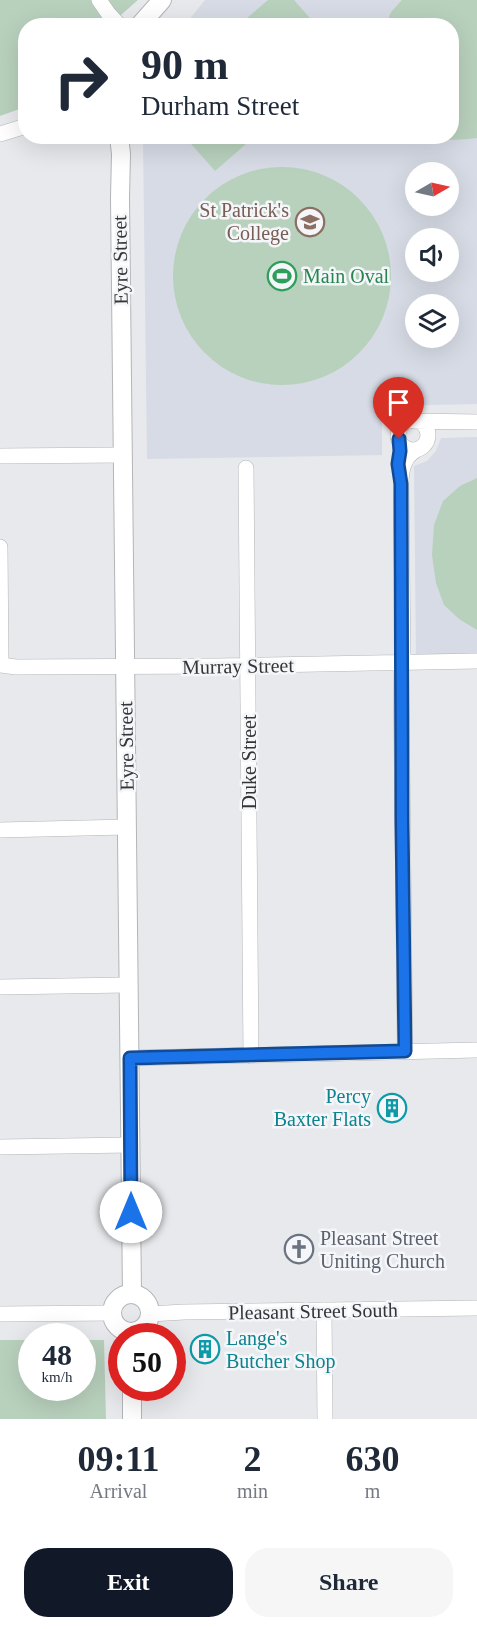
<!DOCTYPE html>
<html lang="en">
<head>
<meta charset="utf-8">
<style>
	:root { --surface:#fff; --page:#f6f6f7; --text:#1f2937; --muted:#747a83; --accent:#111827 }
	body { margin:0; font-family:"Times New Roman",serif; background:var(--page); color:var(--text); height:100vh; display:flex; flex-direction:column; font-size:22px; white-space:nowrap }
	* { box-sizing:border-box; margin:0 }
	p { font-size:20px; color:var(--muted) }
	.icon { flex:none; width:33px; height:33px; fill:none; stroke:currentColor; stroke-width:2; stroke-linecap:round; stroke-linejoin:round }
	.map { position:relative; height:1419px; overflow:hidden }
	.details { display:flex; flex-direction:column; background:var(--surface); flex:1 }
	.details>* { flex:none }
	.guide { position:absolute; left:18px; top:18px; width:441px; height:126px; border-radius:24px; box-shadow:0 6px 24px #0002; background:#fff; color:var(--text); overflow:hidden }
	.needle { width:39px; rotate:81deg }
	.fabs { position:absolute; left:405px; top:162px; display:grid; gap:12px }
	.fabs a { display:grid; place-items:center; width:54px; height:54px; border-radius:50%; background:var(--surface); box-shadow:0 6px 24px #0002; font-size:30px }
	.speed { position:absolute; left:18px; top:1323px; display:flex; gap:12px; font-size:30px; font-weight:700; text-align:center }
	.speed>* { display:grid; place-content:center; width:78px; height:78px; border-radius:50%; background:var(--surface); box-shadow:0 6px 24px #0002; line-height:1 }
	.speed small { font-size:15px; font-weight:400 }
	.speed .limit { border:9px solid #d22; background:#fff; color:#111 }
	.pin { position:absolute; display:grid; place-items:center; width:51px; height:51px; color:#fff; margin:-62px -26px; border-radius:50% 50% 50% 0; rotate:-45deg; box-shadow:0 0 6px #0007 }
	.pin .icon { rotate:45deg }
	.me { position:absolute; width:66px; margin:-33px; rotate:0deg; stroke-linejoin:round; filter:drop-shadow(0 0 4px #0008) }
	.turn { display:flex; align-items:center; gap:21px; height:126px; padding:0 24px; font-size:27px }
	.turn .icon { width:78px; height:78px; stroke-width:2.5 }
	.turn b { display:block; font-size:42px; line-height:51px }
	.eta { display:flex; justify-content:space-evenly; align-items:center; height:102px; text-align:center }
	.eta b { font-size:36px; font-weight:700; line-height:42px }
	.cta { display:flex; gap:12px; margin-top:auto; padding:12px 24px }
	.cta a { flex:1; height:69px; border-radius:24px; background:var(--accent); color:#fff; font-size:24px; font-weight:700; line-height:69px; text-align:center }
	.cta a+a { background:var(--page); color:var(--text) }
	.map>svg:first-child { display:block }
	.built { fill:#d6dbe5; fill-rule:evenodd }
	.green { fill:#b8d1bd }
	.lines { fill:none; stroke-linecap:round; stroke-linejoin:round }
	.minor-casing { stroke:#b3b5b7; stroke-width:16 }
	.major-casing { stroke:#b3b5b7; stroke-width:20 }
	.minor { stroke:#fff; stroke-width:15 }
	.major { stroke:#fff; stroke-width:18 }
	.route-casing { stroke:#114b97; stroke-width:15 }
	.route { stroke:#1a73e8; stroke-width:10 }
	.labels { text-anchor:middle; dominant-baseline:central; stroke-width:5; stroke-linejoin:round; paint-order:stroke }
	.education-label { font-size:20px; fill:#785e54; stroke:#f4f6f9; text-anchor:end }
	.street-label { font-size:20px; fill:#343536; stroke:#f4f6f9 }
	.leisure-label { font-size:20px; fill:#27864d; stroke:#f4f6f9; text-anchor:start }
	.culture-label { font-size:20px; fill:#0d838f; stroke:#f4f6f9; text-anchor:end }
	.worship-label { font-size:20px; fill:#5b616d; stroke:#f4f6f9; text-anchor:start }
</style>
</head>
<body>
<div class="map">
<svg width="477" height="1419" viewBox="0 0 477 1419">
	<rect width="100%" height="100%" fill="#e7e9ec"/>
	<path class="built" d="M205,0H477V404L382,406V455L147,459L143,137L452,136V26L185,25ZM416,172H448V206H416ZM416,238H448V272H416ZM416,304H448V338H416Z
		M477,437V655L416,656L414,466L427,461L436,451L441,438Z"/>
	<path class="green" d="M0,0H138L114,21L112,25L26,26L25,107L0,116Z
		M268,0H294L316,25H239Z
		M402,0H477V138C456,141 436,140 416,137L452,136V26L386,25L391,12Z
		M185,137H254L215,171Z
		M173 276a109 109 0 1 1 218 0a109 109 0 1 1-218 0Z
		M477,478V630L459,619L444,605L436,583L432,555L434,525L443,501L460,486Z
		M0,1340H31L32,1388H82L83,1340H104L106,1419H0Z"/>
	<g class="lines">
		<g class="minor-casing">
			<path id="minor" d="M99,0L108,13L120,26
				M0,134L26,126
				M398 435a15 15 0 1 1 30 0a15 15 0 1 1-30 0Z
				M414,421L477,422
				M0,456L123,455
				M246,468L251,1056
				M0,547L1,665
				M0,665L16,667L219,666L477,661
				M0,830L127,827
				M0,987L128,985
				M405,1051L401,670L403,663L401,480C402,466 405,456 418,449
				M130,1058L477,1050
				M0,1147L131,1145
				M324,1310L325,1419
				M0,1314L113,1313
				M150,1314L184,1312L477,1308"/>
		</g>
		<g class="major-casing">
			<path id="major" d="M139,26L162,0
				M119,136L121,154L120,198L132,1294
				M112 1313a19 19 0 1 1 38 0a19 19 0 1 1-38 0Z
				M132,1388V1419"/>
		</g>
		<use href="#minor" class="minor"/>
		<use href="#major" class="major"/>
	</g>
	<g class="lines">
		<g class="route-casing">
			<path id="route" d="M131,1212L130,1058L405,1051L402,822L401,484L398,464L400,451L399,439"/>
		</g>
		<use href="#route" class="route"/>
	</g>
	<defs>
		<g id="school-ring" transform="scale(1.5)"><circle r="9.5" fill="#f4f6f9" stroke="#8d6e63" stroke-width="1.5"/><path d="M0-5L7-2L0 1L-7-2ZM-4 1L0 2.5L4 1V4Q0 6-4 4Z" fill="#8d6e63"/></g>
		<g id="stadium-ring" transform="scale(1.5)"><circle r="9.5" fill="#f4f6f9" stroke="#2e9e5b" stroke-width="1.5"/><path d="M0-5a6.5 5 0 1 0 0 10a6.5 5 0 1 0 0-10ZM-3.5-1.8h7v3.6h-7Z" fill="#2e9e5b"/></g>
		<g id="building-ring" transform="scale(1.5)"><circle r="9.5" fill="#f4f6f9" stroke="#0f9aa8" stroke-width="1.5"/><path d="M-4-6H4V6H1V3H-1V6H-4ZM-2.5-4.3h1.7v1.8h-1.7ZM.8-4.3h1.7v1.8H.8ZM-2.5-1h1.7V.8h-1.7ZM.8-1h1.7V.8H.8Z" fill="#0f9aa8"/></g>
		<g id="church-ring" transform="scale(1.5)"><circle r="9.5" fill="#f4f6f9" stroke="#6b7280" stroke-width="1.5"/><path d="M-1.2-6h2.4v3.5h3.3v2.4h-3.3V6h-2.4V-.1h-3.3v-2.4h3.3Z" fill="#6b7280"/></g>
	</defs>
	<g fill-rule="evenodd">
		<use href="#school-ring" x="310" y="222"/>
		<use href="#stadium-ring" x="282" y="276"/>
		<use href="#building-ring" x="392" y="1108"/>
		<use href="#church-ring" x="299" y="1249"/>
		<use href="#building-ring" x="205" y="1349"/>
	</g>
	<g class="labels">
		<g class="education-label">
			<text x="289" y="210">St Patrick's<tspan x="289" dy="23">College</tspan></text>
		</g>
		<g class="street-label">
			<text transform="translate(120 260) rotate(-91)">Eyre Street</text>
			<text transform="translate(238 666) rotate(-1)">Murray Street</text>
			<text transform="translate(126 746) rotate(-91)">Eyre Street</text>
			<text transform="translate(249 762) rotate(-90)">Duke Street</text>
			<text transform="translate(313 1311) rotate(-1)">Pleasant Street South</text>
		</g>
		<g class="leisure-label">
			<text x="303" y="276">Main Oval</text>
		</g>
		<g class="culture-label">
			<text x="371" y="1096">Percy<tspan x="371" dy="23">Baxter Flats</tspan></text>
			<text x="226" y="1338" text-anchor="start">Lange's<tspan x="226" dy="23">Butcher Shop</tspan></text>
		</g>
		<g class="worship-label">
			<text x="320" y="1238">Pleasant Street<tspan x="320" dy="23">Uniting Church</tspan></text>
		</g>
	</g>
</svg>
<div class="fabs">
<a><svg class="needle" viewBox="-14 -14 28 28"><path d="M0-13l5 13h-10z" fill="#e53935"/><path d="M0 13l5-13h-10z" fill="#747a83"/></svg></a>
<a><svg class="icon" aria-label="sound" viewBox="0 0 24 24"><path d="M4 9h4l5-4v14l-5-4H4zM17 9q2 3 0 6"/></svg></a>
<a><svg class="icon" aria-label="layers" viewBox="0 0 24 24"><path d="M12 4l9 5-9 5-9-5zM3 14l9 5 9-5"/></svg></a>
</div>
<div class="speed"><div>48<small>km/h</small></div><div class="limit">50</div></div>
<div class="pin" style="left:399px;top:439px;background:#d93025"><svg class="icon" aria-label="arrive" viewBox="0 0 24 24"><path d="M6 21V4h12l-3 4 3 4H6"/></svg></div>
<svg class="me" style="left:131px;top:1212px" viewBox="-20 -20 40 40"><circle r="19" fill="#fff"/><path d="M0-13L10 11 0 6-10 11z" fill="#1a73e8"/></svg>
<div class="guide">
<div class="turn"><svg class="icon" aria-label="right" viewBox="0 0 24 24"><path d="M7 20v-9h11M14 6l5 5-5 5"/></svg><div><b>90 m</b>Durham Street</div></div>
</div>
</div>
<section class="details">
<div class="eta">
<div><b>09:11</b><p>Arrival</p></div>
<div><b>2</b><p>min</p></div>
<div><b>630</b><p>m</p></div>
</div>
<div class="cta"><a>Exit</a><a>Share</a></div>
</section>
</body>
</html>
